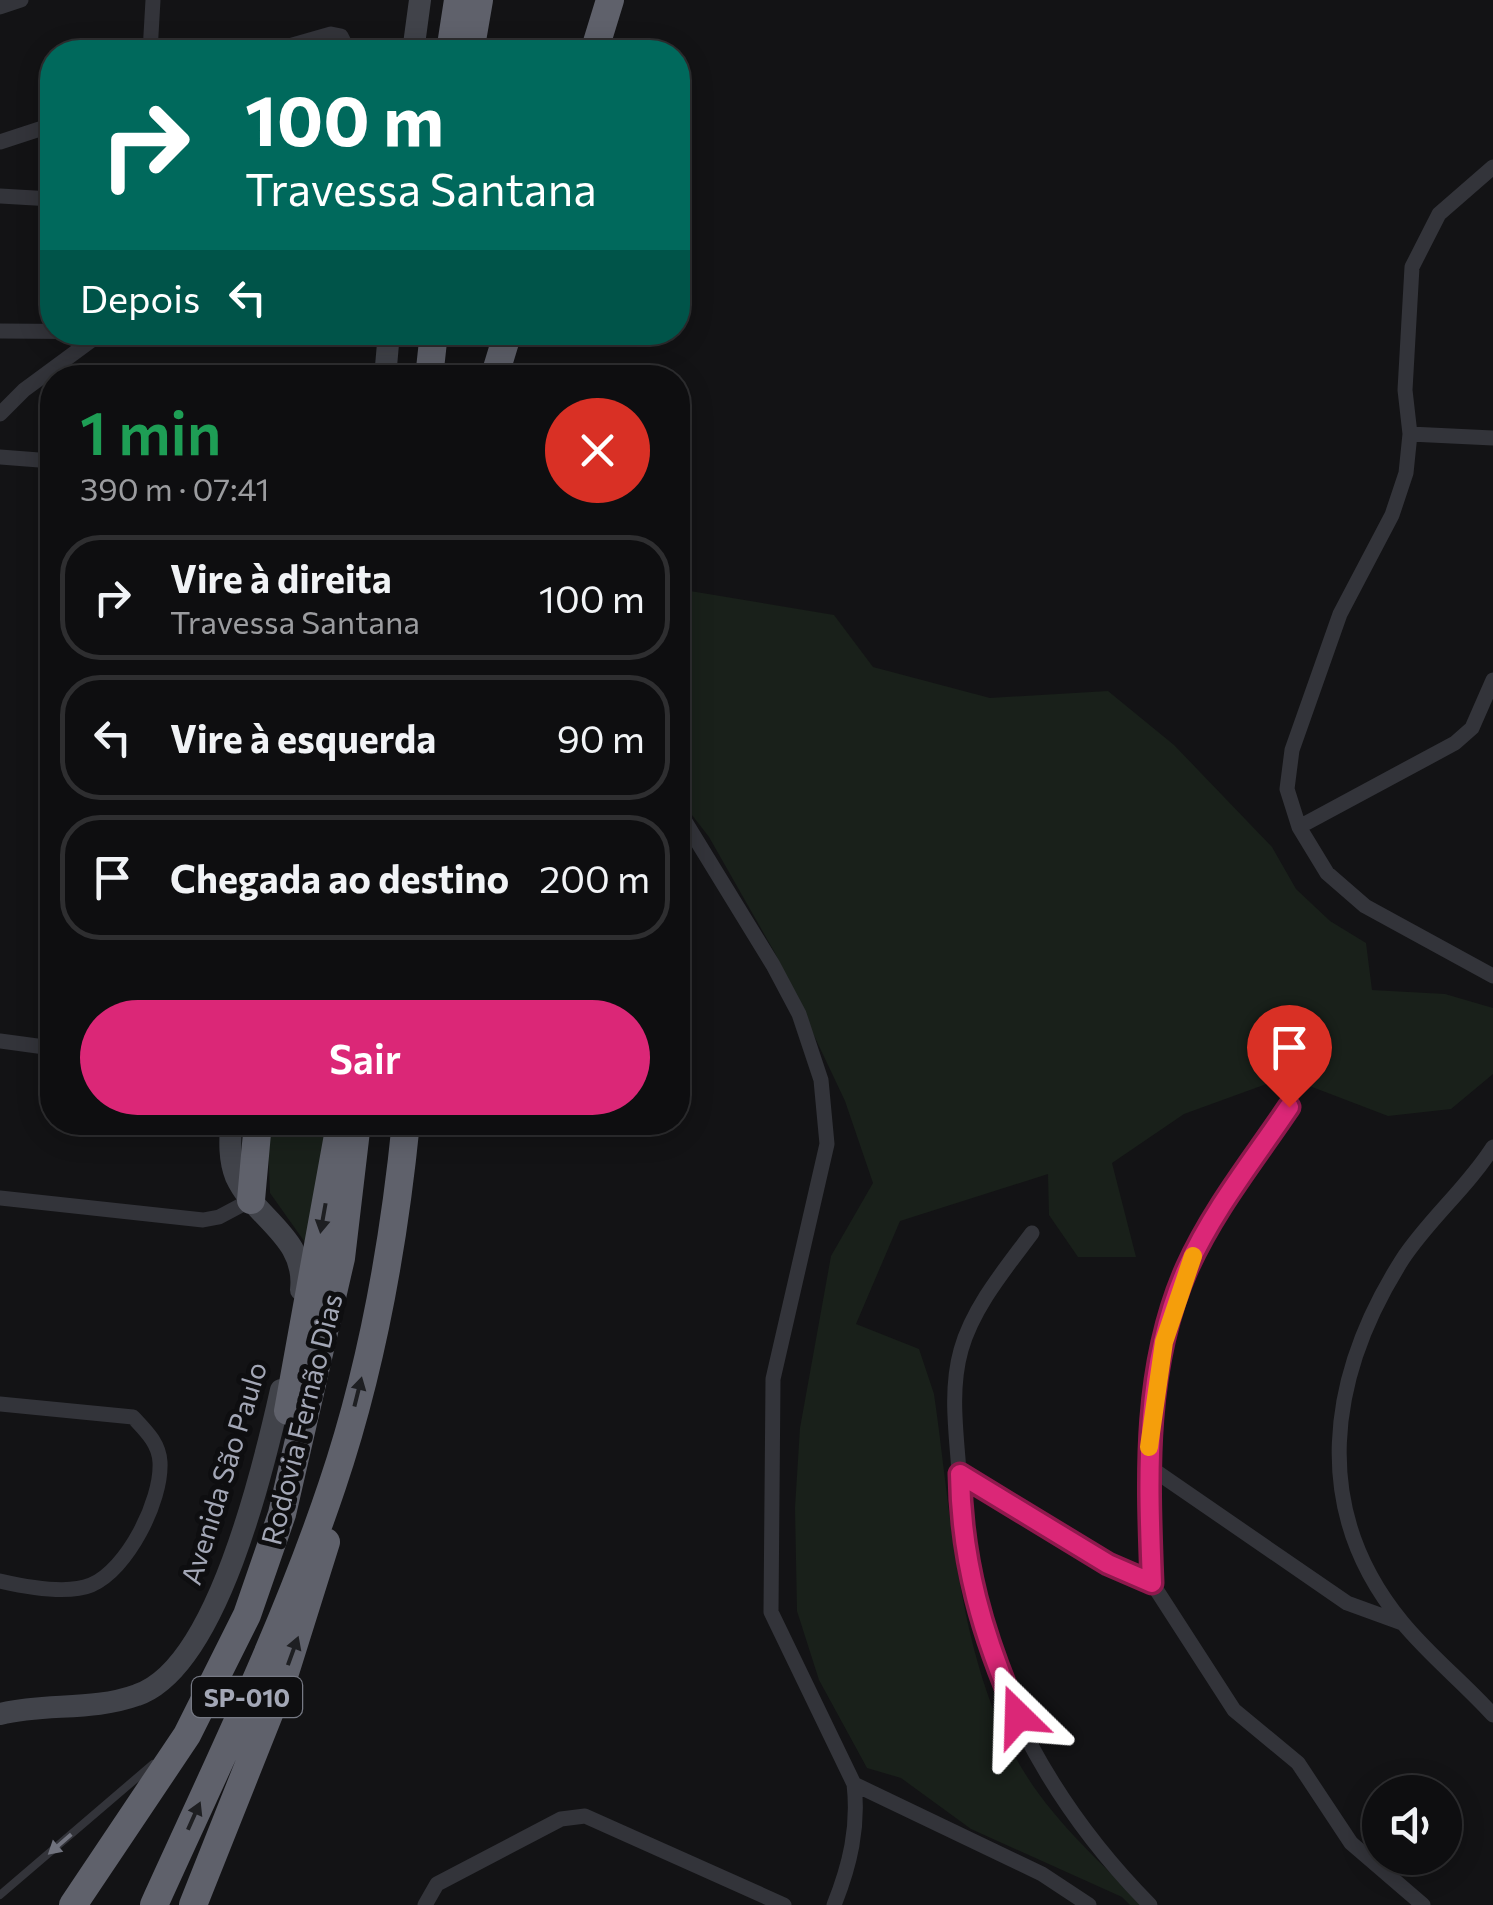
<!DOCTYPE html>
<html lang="pt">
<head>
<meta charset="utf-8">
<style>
	:root { --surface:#0e0e10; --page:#1c1c1e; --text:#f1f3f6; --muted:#9b9c9f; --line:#2e2e30; --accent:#db2777 }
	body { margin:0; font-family:Commissioner,sans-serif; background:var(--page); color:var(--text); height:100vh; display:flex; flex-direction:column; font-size:38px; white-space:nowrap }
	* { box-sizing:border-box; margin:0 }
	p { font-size:32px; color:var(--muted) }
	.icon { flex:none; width:55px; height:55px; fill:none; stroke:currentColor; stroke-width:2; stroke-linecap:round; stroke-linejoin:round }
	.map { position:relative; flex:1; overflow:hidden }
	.sheet { position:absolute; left:40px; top:365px; width:650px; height:770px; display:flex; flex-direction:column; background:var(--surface); border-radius:40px; box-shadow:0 5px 25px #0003,0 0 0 2px var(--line) }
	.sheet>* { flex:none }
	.hud { position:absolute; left:40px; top:40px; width:650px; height:305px; border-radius:40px; box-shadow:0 5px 25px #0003,0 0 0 2px var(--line); background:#00695c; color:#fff; overflow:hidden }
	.buttons { position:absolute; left:1362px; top:1775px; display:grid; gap:20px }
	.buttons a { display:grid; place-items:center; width:100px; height:100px; border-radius:50%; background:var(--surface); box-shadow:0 5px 25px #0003,0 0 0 2px var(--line); font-size:50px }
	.pin { position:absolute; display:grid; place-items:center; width:85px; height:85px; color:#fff; margin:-102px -42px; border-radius:50% 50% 50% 0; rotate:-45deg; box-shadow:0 0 10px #0007 }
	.pin .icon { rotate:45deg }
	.me { position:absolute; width:110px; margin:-55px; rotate:338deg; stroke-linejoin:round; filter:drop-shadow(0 0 8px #0008) }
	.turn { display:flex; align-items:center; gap:35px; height:210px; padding:0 40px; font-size:45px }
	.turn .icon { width:130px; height:130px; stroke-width:2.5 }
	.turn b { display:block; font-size:70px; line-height:85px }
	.then { display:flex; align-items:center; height:95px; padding:0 40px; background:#0003; gap:20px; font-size:38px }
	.round { display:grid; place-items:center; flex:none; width:105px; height:105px; border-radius:52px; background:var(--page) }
	.summary { display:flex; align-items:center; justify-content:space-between; height:170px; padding:0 40px }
	h1 { font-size:60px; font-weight:600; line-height:75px; color:#1e9e55 }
	.action { display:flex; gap:20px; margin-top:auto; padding:20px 40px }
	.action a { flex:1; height:115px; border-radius:60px; background:var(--accent); color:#fff; font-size:40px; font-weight:600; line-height:115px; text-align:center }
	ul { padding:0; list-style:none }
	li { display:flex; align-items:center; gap:30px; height:125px; margin:0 20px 15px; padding:0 20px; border:5px solid var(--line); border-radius:40px }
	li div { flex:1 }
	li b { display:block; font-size:38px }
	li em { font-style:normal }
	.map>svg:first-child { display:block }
	.green { fill:#19201a }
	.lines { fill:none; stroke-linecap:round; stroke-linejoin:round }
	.lane { stroke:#33343a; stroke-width:8 }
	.street { stroke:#33343a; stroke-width:15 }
	.secondary { stroke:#41434a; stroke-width:22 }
	.highway { stroke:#5f616b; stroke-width:28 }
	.oneway { fill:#1e1f22 }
	.oneway2 { fill:#71737e }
	.route-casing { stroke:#8e194d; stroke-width:25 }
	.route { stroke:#db2777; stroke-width:18 }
	.slow { stroke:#f59e0b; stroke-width:18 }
	.labels { text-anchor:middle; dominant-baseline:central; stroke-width:10; stroke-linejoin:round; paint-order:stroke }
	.shield { fill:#0e0e10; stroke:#767984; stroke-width:2.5 }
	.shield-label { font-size:25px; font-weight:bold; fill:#a3a7b6 }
	.street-label { font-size:28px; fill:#a3a7b6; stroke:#0e0e10 }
</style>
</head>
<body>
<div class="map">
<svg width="1493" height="1905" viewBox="0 0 1493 1905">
	<rect width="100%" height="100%" fill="#131315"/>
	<path class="green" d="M678,589L834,615L873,667L990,698L1108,691L1174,745L1272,847L1296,889L1330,921L1366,943L1372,990L1445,994L1493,1008V1074L1451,1109L1388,1116L1286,1077L1184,1114L1112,1163L1136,1257H1078L1049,1215L1048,1174L900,1221L856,1324L919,1349L934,1394C952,1517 958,1668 1026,1775C1056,1823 1103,1865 1143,1905H1130L1122,1897L971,1829L901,1778L867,1768L819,1680L797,1611L795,1508L800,1428L831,1256L873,1183L845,1101L775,953L709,837L678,797Z
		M267,1123H334L309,1248L270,1193Z"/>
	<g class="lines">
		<path class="lane" d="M0,1895L153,1764"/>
		<path class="street" d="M0,7L21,0
			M150,52L153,0
			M268,52L331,34L341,36L349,52
			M0,142L52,125
			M1493,167L1439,214L1412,267L1405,390L1410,434L1406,473L1392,515L1340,614L1292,750L1287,789L1299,827L1327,873L1365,906L1493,976
			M0,196L52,199
			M0,331L136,332
			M0,414L24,390L100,334
			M1410,434L1493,438
			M0,457L52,461
			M678,810L773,965L799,1014L821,1080L827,1144L773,1379L771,1612L854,1784C859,1827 850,1865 834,1905
			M1299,827L1455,743L1472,728L1493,680
			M0,1041L52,1048
			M1289,1107L1211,1221L1186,1270L1163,1342L1150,1411L1148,1466L1152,1583L1234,1710L1298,1763L1351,1843L1423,1905
			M1493,1147C1467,1188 1428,1220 1402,1260C1328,1377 1309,1509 1402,1622C1429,1655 1464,1683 1493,1715
			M0,1198L203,1220L219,1217L251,1200
			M1032,1233C1006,1268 973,1307 961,1350C950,1389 956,1431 959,1471C963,1516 963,1562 975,1606C1007,1721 1067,1821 1150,1905
			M0,1404L133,1417C146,1431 159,1443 160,1462C162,1501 127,1570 91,1585C67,1595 26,1587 0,1581
			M1148,1466L1347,1603L1402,1623
			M960,1474L1109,1564L1152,1583
			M854,1784L1042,1874L1089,1905
			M425,1905L437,1884L561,1819L585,1816L784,1905"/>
		<path class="secondary" d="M413,52L420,0
			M385,378L389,332
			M231,1122C230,1141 229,1160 236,1177C255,1219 307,1237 301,1290
			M0,1714C45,1703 93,1711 137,1695C217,1668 264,1466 281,1390"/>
		<path class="highway" d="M450,52L458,0
			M470,52L479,0
			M594,52L610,0
			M429,378L434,332
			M494,378L508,332
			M251,1200L258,1122
			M288,1411L340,1124
			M73,1905L187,1735L247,1615L282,1514L341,1258L357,1122
			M154,1905C216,1768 284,1629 332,1486C371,1371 394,1243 406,1122
			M193,1905L283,1679L326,1542"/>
	</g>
	<defs><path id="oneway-solid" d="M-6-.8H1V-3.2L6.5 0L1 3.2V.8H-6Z" transform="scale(2.5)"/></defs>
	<g class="oneway">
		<use href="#oneway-solid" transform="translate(323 1218) rotate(100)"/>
		<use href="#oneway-solid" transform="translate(358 1392) rotate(-76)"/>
		<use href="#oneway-solid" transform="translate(293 1651) rotate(-70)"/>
		<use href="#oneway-solid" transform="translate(194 1816) rotate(-66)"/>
	</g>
	<use class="oneway2" href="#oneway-solid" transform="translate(60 1844) rotate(139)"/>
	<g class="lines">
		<g class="route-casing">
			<path id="route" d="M1018,1716C983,1637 961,1561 960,1474L1108,1564L1152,1583C1148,1476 1143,1368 1187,1268C1213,1210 1254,1159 1289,1107"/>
		</g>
		<use href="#route" class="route"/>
		<path class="slow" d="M1149,1447L1164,1342L1193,1256"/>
	</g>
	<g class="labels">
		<rect class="shield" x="192" y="1677" width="110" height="40" rx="8"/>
		<g class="shield-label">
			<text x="247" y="1697">SP-010</text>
		</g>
		<g class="street-label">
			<text transform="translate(301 1419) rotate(-76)">Rodovia Fernão Dias</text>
			<text transform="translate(223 1473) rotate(-73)">Avenida São Paulo</text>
		</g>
	</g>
</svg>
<div class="buttons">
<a><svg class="icon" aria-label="sound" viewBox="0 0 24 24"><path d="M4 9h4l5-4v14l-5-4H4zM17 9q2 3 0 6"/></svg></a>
</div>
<div class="pin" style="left:1289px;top:1107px;background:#d93025"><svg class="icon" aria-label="arrive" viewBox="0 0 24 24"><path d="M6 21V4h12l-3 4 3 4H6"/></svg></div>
<svg class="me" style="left:1018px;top:1716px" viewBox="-20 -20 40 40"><path d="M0-17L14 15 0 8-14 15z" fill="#db2777" stroke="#fff" stroke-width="4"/></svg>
<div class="hud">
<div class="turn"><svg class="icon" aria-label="right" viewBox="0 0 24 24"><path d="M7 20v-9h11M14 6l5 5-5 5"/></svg><div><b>100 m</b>Travessa Santana</div></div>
<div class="then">Depois<svg class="icon" aria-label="left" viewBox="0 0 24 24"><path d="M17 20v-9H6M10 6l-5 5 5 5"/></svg></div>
</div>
<section class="sheet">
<div class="summary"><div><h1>1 min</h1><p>390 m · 07:41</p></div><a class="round" style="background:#d93025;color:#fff"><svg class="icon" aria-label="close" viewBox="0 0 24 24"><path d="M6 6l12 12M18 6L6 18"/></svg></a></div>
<ul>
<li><svg class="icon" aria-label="right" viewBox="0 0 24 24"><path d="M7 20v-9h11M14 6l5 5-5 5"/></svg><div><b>Vire à direita</b><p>Travessa Santana</p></div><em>100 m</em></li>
<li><svg class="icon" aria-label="left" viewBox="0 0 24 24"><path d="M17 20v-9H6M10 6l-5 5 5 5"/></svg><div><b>Vire à esquerda</b></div><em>90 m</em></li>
<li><svg class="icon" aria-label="arrive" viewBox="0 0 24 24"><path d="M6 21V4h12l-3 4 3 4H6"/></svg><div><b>Chegada ao destino</b></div><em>200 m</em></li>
</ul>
<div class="action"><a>Sair</a></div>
</section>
</div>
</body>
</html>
